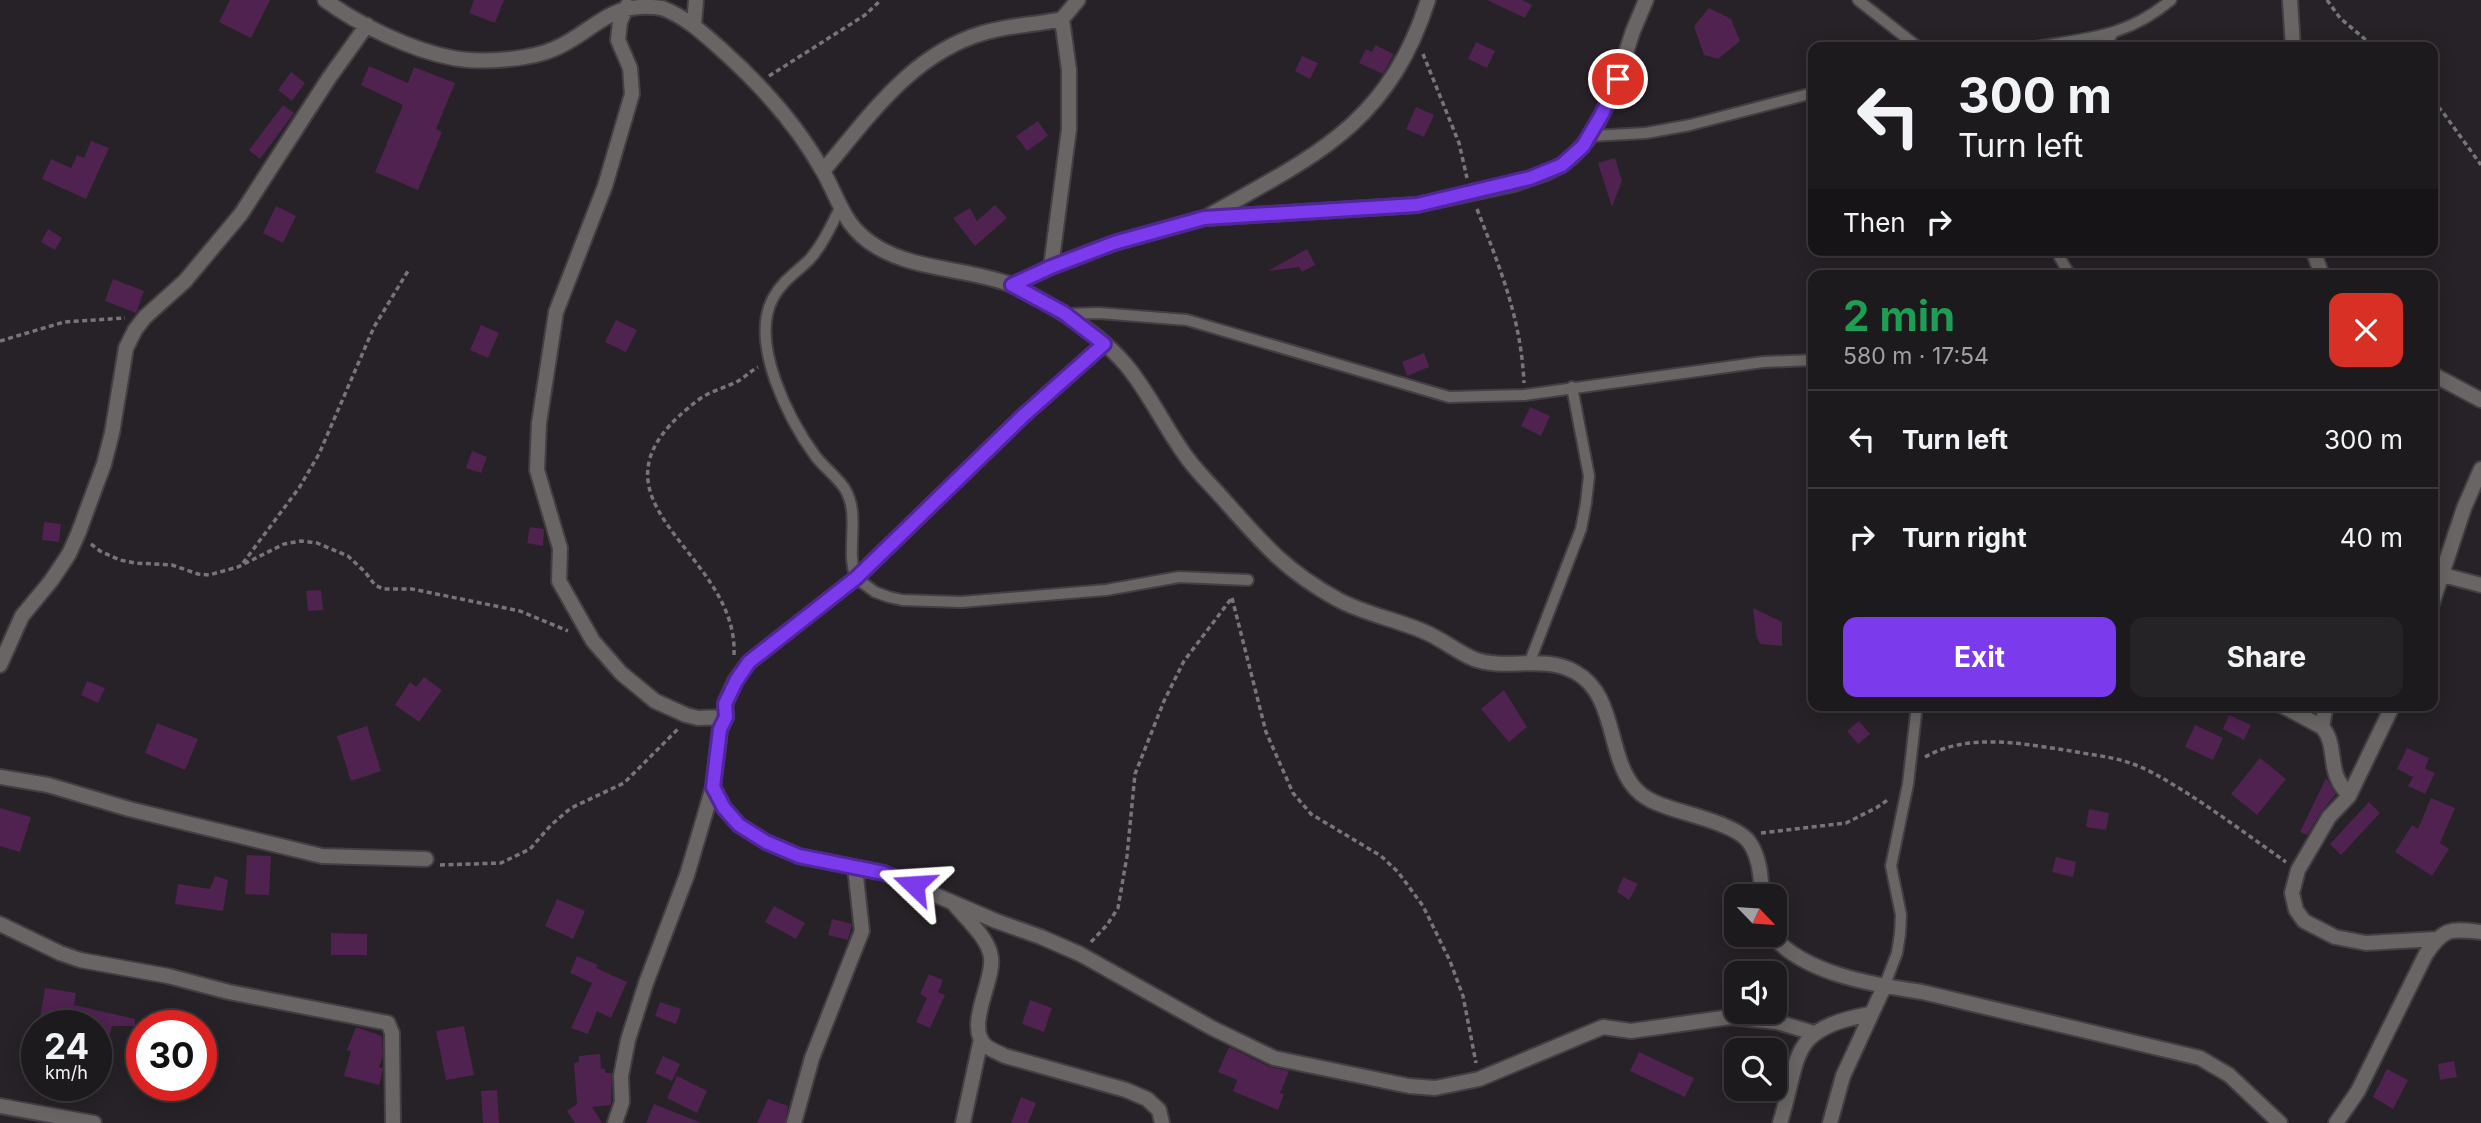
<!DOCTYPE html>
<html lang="en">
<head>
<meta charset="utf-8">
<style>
	:root { --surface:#1d1a1d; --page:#252326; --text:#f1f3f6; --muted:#a0a1a4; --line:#3b383b; --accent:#7c3aed }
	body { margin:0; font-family:Inter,sans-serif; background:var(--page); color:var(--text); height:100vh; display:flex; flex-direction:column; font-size:26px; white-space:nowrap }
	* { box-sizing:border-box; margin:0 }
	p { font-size:23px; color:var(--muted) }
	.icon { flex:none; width:38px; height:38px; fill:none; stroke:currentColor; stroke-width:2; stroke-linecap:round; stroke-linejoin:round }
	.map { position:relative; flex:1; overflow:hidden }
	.drawer { position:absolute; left:1808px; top:270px; width:630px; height:441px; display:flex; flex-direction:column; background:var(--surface); border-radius:14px; box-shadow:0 4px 18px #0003,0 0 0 2px var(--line) }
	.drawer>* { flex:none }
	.guide { position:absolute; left:1808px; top:42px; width:630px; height:214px; border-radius:14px; box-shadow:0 4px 18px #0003,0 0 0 2px var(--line); background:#1d1a1d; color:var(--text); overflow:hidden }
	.needle { width:46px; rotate:115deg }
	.controls { position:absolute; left:1724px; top:884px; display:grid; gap:14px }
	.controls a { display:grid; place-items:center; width:63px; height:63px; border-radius:14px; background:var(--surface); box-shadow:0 4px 18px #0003,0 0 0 2px var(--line); font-size:35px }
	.speed { position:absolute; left:21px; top:1010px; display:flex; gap:14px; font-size:35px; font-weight:700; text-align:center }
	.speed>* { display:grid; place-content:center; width:91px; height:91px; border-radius:50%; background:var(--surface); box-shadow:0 4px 18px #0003,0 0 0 2px var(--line); line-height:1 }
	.speed small { font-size:18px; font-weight:400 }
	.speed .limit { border:10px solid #d22; background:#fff; color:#111 }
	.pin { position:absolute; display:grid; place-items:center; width:60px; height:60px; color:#fff; margin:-30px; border:4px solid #fff; border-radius:50%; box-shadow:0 2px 7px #0007 }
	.me { position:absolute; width:77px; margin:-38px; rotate:290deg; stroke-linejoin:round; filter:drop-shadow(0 0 5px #0008) }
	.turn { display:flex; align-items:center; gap:24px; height:147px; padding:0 35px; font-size:32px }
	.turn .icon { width:91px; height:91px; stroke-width:2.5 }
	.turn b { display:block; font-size:49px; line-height:60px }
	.then { display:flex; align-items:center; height:66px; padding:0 35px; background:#0003; gap:14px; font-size:26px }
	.round { display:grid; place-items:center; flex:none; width:74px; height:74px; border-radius:14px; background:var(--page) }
	.summary { display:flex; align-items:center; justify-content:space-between; height:119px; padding:0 35px }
	h1 { font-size:42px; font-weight:700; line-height:52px; color:#1e9e55 }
	.cta { display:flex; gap:14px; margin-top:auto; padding:14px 35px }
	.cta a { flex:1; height:80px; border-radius:14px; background:var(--accent); color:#fff; font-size:28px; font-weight:700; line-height:80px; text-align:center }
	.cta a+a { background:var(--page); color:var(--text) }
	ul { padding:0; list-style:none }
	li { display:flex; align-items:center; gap:21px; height:98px; padding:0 35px; border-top:2px solid var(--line) }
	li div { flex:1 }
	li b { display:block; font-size:26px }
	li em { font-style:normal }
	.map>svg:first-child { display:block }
	.building { fill:#4f2250 }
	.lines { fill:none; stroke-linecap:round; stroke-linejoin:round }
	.lane-casing { stroke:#433e43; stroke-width:14 }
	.street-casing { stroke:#433e43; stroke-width:18 }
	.path { stroke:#787478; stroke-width:3.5; stroke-dasharray:5 3.5; stroke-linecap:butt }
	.lane { stroke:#696564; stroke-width:10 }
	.street { stroke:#696564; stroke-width:14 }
	.route-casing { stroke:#51269a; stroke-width:18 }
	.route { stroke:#7c3aed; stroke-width:12 }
</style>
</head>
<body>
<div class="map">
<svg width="2481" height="1123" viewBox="0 0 2481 1123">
	<rect width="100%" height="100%" fill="#272227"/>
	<path class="building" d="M230,0H270L251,38L219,22Z
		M474,0H504L495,23L469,13Z
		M1487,0H1522L1532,5L1525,18Z
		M1709,8L1731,19L1740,41L1718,59L1704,55L1694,26Z
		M1476,42L1495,51L1487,68L1468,59Z
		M1375,45L1394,54L1383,74L1359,63L1366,49L1372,52Z
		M1302,56L1318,63L1310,79L1295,71Z
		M369,66L408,83L414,67L455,83L436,129L442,132L418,190L375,172L403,105L361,85Z
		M291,72L305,83L292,101L278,90Z
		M283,105L294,113L260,159L249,150Z
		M1416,107L1434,115L1424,137L1406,129Z
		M1038,121L1048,136L1027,151L1016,136Z
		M91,141L109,148L86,199L42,179L51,159L71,168L77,155L84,158Z
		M1615,158L1622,181L1612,207L1598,163Z
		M995,205L1007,218L975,246L953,218L970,208L977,221Z
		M276,206L296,216L283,243L263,233Z
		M48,229L62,238L55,250L41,242Z
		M1307,249L1315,265L1302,272L1299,267L1268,271Z
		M113,279L144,291L136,313L105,301Z
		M616,320L637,330L626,352L605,342Z
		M481,325L499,333L488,358L470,350Z
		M1424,353L1429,367L1407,376L1402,362Z
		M1530,407L1550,416L1541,436L1521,426Z
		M472,451L487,457L481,473L466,468Z
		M44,522L61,524L59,542L42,540Z
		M530,527L544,529L543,546L527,543Z
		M321,590L323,610L308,611L306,591Z
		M1753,608L1782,622V646L1760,644L1756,635Z
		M424,677L442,690L419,722L395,705L410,682L416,687Z
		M87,681L105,688L98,703L81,695Z
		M1504,690L1527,727L1509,742L1481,709Z
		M2229,715L2251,725L2244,740L2223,729Z
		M1859,721L1870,734L1858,744L1847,731Z
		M157,723L198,739L185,770L145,753Z
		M2195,725L2223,738L2213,760L2185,747Z
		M367,726L381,771L351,781L337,736Z
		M2407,748L2429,758L2425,769L2435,773L2425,794L2408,786L2413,777L2397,769Z
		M2260,758L2286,779L2257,815L2231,794Z
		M2326,778L2336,794L2321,812L2307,835L2300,832Z
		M2431,798L2455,808L2440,843L2449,849L2432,876L2395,852L2412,825L2418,829Z
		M2369,802L2380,813L2341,855L2330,844Z
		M0,808L31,817L20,852L0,846Z
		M2089,809L2109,813L2106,830L2086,827Z
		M247,855L271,856L269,895L245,894Z
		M2056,857L2076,862L2073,877L2052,872Z
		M215,876L228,880L223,911L175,904L178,884L210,889Z
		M1623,877L1638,884L1629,900L1617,892Z
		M557,899L585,911L573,939L545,926Z
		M774,906L805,923L796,939L765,922Z
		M832,919L852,924L848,940L828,935Z
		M331,933L367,934V955H331Z
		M577,956L598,965L596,968L627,982L611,1018L597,1011L588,1034L571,1028L592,983L570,973Z
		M929,974L943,980L938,992L945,995L930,1028L916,1022L927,998L920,994Z
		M45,988L76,993L74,1005L135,1019V1026H112L102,1066L96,1065V1026L39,1024Z
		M1030,1000L1052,1008L1044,1032L1022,1024Z
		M660,1002L681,1009L676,1024L655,1016Z
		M464,1026L474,1075L446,1080L436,1031Z
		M356,1027L382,1036L383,1056L379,1067L383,1068V1070L379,1085L344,1076L351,1051L347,1050Z
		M1229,1047L1270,1067L1289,1071L1280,1093L1284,1094L1278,1110L1233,1091L1237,1080L1218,1072Z
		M1639,1052L1694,1078L1685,1097L1630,1071Z
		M600,1054L601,1069H605V1073H612L611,1105L592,1107L602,1123H575L567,1111L577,1104L574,1063L579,1062V1056Z
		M663,1056L680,1064L672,1081L655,1073Z
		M2454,1061L2457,1077L2440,1080L2438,1064Z
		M2387,1069L2408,1080L2393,1109L2373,1097Z
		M677,1076L707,1091L697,1113L667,1098Z
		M497,1090L499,1123H483L481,1091Z
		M1021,1097L1036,1103L1028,1123H1011Z
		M768,1099L788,1106L785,1123H757Z
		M654,1104L699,1122V1123H646Z"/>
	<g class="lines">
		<g class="lane-casing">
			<path id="lane" d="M1858,0L1918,47
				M2035,47C2089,38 2127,37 2171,0
				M2106,47L2112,34
				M1591,136L1646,133L1690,125L1813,93
				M840,208C831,226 823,244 810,259C797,272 782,281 773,298C749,343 789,420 816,457C825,468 837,477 845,489C861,516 845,550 856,578L875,592L889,597L902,600L961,602L1106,590L1179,577L1248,580
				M2058,250L2060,258L2070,275
				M1064,314L1099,313L1187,320L1449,397L1524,395L1763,362L1813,360
				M1530,661L1581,529L1586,503L1589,476L1572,387
				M1884,987L1897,953L1900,934L1901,915L1891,866L1908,784L1917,705"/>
		</g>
		<g class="street-casing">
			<path id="street" d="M325,0C359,25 411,50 453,58C480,63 529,60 554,49C596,31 608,0 662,8C686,17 704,34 723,51C762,86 798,126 824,173C841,204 844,227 877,247C917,271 969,268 1012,285C1028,292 1046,303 1061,312C1084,326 1109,345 1126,365C1149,392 1166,430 1188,459C1199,474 1213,487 1225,501C1263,544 1286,571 1337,599C1361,613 1398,620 1425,632C1442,639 1457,652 1474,659C1506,671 1543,654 1575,672C1616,694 1607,753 1633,786C1643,799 1658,804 1673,809C1692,815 1738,826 1749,842C1760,857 1761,878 1762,896
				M2290,0L2293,47
				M627,6L620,22L618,40L630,68L632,94L605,186L556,312L539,423L537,470L560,548L559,581L593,641L621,673L655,701L686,715L698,718L726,717
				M694,25L696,0
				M823,171C869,117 911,54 983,33C1008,25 1036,25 1062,19L1078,0
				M1208,216C1314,156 1388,125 1428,0
				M2313,250L2322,275
				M1051,267L1069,129V70L1062,19
				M1012,285L1051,267L1114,243L1204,218L1417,205L1514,184L1546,173L1562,165L1573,156L1591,136L1613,92L1633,31L1646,0
				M2432,374L2481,400
				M2443,575L2481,585
				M2432,604L2464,508L2481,469
				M0,665L22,616L51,581L69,554L78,534L104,464L112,433L126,348L135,330L145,317L185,281L241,214L329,78L367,25
				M2281,705L2322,727C2333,739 2331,755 2335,771C2337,781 2343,788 2349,796
				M2393,705L2349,796L2329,817L2298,870L2292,893L2296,910L2304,921L2335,937L2366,943L2436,939
				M2322,727L2326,705
				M0,777L48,785L129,809L322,856L426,859
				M713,787L724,808L739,825L766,842L799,856L884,873L996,921L1041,937L1080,954L1212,1028L1274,1058L1409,1086L1435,1088L1479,1079L1603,1027L1631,1031L1730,1017L1777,1022L1814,1033
				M954,904C966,919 988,937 991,957C995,980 964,1027 986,1046C991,1050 999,1053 1005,1056L1126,1090L1147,1099L1159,1110L1162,1123
				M0,924L60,953L80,960L168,976L229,992L388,1023L392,1033L393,1123
				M1771,934C1803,974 1875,985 1922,992L2200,1058L2229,1075L2280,1123
				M0,1106L94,1123
				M615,1123L622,1102L621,1076L628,1040L646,983L687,875L713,787L720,729L726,717L725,703L735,681L749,662L856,578L1023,416L1104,344
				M794,1123L812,1058L862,931L855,868
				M963,1123L981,1039
				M1780,1123C1801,1056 1787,1029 1870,1014
				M1830,1123L1843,1076L1884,987
				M2336,1123L2358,1091L2426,954C2444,927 2451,929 2481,932"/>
		</g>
		<path class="path" d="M2327,0L2340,18L2374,47
			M1423,54L1459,143L1467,178
			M769,76L865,15L881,0
			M2432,101L2442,111L2481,165
			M1477,209C1500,268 1521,318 1524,383
			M0,341L64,322L125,318
			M91,544L100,551L120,560L135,563L172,565L198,574L209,575L238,567L284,544L301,541L317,543L348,556L365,572L375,585L383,589H412L520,611L568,631
			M243,563L299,488L319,454L374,327L408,271
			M1232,598L1266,732L1293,793L1311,814L1381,856L1398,872L1423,906L1450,961L1463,996L1476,1063
			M734,655C739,548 562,500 701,398C713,390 728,387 740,380C746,376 751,371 758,367
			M1925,757C1969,732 2024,744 2071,751C2103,757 2123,757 2153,773C2199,798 2243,832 2286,862
			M1761,833L1846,823L1876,808L1889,799
			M440,865L501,863L530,849L551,825L571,808L624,783L678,729
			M1091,942L1107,925L1118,908L1127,856L1135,774L1164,701L1184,661L1231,599"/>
		<use href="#lane" class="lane"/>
		<use href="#street" class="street"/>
	</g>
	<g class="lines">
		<g class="route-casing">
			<path id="route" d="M914,885L884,873L799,856L766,842L739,825L724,808L713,787L720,729L726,717L725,704L736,681L749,662L856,578L1023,416L1104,344L1064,313L1012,285L1051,267L1114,243L1204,218L1417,205L1530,178L1562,165L1583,146L1602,114L1618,79"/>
		</g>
		<use href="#route" class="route"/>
	</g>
</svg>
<div class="controls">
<a><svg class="needle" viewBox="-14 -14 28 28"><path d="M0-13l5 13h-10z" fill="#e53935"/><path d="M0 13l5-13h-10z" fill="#a0a1a4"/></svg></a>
<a><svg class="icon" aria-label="sound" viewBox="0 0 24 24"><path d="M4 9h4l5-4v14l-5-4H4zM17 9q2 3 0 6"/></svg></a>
<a><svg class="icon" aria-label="search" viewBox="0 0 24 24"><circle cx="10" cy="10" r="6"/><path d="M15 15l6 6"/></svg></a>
</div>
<div class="speed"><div>24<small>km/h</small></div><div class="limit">30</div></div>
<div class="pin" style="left:1618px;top:79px;background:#d93025"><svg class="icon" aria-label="arrive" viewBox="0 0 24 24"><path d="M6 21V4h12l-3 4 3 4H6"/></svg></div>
<svg class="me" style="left:914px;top:885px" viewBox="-20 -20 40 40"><path d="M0-17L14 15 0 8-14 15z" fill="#7c3aed" stroke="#fff" stroke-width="4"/></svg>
<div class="guide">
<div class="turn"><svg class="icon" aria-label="left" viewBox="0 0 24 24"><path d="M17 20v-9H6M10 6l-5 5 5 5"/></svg><div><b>300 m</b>Turn left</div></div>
<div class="then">Then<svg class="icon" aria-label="right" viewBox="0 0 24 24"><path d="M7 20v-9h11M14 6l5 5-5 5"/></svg></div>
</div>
<section class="drawer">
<div class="summary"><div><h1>2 min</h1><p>580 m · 17:54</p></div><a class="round" style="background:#d93025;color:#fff"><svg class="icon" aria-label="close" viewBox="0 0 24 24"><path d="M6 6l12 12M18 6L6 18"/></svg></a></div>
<ul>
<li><svg class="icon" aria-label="left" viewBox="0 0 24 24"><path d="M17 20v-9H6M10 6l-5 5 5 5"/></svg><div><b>Turn left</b></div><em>300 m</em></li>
<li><svg class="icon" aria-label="right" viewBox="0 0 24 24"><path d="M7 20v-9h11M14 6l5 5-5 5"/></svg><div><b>Turn right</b></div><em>40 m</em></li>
</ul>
<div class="cta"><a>Exit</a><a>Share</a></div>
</section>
</div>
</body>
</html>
